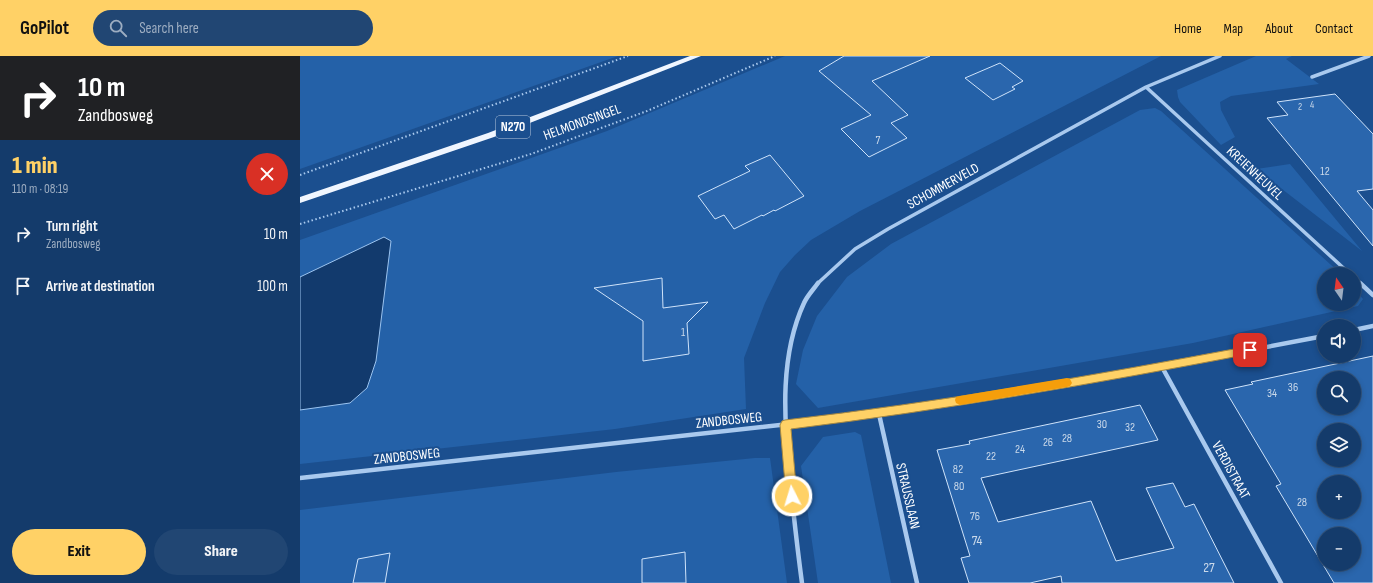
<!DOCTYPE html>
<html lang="en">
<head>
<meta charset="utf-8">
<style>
	:root { --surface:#143b6b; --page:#214673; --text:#f1f3f6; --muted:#9dadc1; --line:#33557e; --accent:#ffd166 }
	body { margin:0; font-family:"Sofia Sans Condensed",sans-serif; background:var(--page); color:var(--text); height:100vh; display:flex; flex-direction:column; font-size:15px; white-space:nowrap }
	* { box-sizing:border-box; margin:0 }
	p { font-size:13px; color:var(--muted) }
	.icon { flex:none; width:22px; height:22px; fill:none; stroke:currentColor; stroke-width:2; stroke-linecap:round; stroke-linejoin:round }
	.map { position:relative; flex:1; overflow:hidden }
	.side { display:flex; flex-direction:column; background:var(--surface); width:300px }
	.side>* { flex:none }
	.top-card { background:#202124; color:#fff; overflow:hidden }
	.needle { width:26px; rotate:346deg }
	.fabs { position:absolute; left:1017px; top:211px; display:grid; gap:8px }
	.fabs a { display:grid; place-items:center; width:44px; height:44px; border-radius:50%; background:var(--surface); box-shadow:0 2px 6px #0003,0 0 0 1px var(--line); font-size:20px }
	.pin { position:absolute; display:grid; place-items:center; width:34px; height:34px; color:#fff; margin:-17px; border-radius:8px; box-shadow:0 2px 6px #0006 }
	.me { position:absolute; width:44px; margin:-22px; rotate:355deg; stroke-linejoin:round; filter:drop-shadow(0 0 3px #0008) }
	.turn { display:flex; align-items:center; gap:14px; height:84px; padding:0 12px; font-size:18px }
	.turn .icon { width:52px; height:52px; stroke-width:2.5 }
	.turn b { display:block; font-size:28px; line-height:34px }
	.round { display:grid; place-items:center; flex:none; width:42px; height:42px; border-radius:21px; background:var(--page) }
	.headline { display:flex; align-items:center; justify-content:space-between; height:68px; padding:0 12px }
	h1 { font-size:24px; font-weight:800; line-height:30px; color:var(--accent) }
	.action { display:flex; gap:8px; margin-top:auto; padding:8px 12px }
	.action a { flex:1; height:46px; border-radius:24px; background:var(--accent); color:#111; font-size:16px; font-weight:800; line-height:46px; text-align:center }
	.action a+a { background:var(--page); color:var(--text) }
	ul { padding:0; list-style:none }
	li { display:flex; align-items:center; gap:12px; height:52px; padding:0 12px }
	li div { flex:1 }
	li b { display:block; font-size:15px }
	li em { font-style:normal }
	header { display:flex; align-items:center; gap:24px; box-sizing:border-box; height:56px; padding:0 20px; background:var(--accent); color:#111 }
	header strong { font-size:19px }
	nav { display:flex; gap:22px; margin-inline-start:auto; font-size:14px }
	.search { width:280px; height:36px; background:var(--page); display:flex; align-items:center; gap:10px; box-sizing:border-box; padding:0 14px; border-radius:22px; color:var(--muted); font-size:15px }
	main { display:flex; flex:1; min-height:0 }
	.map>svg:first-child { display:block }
	.green { fill:#2461a8 }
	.water { fill:#123a6d; stroke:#9cc4f0 }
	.building { fill:#2a66ad; stroke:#cfe3fa; fill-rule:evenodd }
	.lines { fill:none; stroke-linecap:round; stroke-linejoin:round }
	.path { stroke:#a9c9ee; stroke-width:2; stroke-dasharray:1.5 2.5; stroke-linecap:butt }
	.minor-far1 { stroke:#a9c9ee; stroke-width:3.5 }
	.minor { stroke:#a9c9ee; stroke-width:4.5 }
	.primary { fill:#f0f6ff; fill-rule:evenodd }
	.route { fill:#ffd166; stroke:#a68842 }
	.slow { fill:#f59e0b }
	.labels { text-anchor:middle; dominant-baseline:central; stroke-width:4; stroke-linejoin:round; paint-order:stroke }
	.far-number-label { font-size:10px; fill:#cad9ea }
	.number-label { font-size:12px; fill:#cad9ea }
	.shield { fill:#1b4f8f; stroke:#bbcadd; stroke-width:1 }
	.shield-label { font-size:13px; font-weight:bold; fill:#fff }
	.street-label { font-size:14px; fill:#fff; stroke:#1b4f8f }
	.near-number-label { font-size:14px; fill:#cad9ea }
</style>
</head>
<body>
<header>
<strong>GoPilot</strong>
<div class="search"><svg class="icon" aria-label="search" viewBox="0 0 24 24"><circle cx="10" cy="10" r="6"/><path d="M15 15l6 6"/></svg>Search here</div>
<nav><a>Home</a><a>Map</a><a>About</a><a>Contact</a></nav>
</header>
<main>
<section class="side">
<div class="top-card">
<div class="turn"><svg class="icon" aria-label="right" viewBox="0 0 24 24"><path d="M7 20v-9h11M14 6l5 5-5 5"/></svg><div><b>10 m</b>Zandbosweg</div></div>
</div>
<div class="headline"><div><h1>1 min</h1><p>110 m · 08:19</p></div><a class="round" style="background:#d93025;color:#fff"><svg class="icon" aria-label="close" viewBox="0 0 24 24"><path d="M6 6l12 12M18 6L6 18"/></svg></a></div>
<ul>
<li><svg class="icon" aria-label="right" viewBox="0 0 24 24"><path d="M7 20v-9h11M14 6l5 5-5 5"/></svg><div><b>Turn right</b><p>Zandbosweg</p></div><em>10 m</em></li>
<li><svg class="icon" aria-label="arrive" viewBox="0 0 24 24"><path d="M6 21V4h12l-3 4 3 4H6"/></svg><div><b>Arrive at destination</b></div><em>100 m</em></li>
</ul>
<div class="action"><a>Exit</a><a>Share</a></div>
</section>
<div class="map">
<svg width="1073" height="527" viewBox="0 0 1073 527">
	<rect width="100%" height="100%" fill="#1b4f8f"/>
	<path class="green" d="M0,0H318L0,113Z
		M485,0H861L560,155L511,184L495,199L480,216L465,247L444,302L446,353L315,373L0,408V184L307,75Z
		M956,0H992L986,3L1019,28L931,40L920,46L921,54L935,81L921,89L880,46L878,41L877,34Z
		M855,52L861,55L1041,218H1024V248H1054V233L1063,243L1058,250L893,287L518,352L496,328L503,294L517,260L547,221L591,188L840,54Z
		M990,108L1062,195L956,113Z
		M555,376L561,379L591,527H518L501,410L523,381Z
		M455,402H470L487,527H0V454L316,416Z"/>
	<path class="water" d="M84,181L91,185L76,305L67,332L50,347L0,354V221Z"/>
	<path class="building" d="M544,0H630L572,25L608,59L591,67L607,82L569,101L541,73L571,59L519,15Z
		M700,7L723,25L712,31L715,33L693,44L665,22Z
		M1035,38L1073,78V133L1057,135L1073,154V190L967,62L988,59L977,46Z
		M470,99L504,140L475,155L474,154L463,160L462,159L434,173L424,159L415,163L398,140L450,115L445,110Z
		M362,222L363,252L408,246L387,267L389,298L343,305V265L294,232Z
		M1073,300V527H1034L976,430L981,428L925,334L953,328L951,326ZM1024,322H1054V352H1024ZM1024,374H1054V404H1024ZM1024,426H1054V456H1024ZM1024,478H1054V508H1024Z
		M840,349L858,384L681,422L698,466L791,445L816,505L874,492L846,432L873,427L885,451L894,448L934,527H762L761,520L730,527H669L661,502L670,500L637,394L670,388L669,385Z
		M385,496L386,527H342V503Z
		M90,497L85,527H53L58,503Z"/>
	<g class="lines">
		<path class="path" d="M0,119L328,0
			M0,168L231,98L347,55L475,0"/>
		<path class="minor-far1" d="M1012,21L1069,0
			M846,31L1050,218
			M1054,222L1061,228
			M517,228L555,193L588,173L846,31L920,0"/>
		<path class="minor" d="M1060,227L1073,239
			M1054,274L1073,270
			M862,311L981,527
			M579,358L617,527
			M0,422L579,358L862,311L1024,280
			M502,527C497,490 493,453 489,415C484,360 480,299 504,247C507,240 513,234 518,227"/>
		<path class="primary" d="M390,0H401L194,81L0,147V141L188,77Z"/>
	</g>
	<path class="route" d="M950,290L954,291L955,294L954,297L950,298C798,327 645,354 491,373L497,440L495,444L492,446L488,444L486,440L480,369L482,365L485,364C641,346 796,319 950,290Z"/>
	<path class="slow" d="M767,322L770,323L772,327L770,330L767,331L660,349L656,347L655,344L656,341L660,340Z"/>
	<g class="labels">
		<g class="far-number-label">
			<text x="1012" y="49">4</text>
			<text x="1000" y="51">2</text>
		</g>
		<g class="number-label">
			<text x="578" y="84">7</text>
			<text x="1025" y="115">12</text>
			<text x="383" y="276">1</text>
			<text x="993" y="331">36</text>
			<text x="972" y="337">34</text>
			<text x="802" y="368">30</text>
			<text x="830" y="371">32</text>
			<text x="767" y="382">28</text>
			<text x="748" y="386">26</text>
			<text x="720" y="393">24</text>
			<text x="691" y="400">22</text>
			<text x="658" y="413">82</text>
			<text x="659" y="430">80</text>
			<text x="1002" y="446">28</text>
			<text x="675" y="460">76</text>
		</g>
		<rect class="shield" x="196" y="60" width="34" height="22" rx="3"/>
		<g class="shield-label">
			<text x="213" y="71">N270</text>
		</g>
		<g class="street-label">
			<text transform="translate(282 66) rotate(-20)">HELMONDSINGEL</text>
			<text transform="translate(955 117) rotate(43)">KREIENHEUVEL</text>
			<text transform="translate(643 130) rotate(-29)">SCHOMMERVELD</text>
			<text transform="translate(429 364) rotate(-6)">ZANDBOSWEG</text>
			<text transform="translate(107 400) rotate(-6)">ZANDBOSWEG</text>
			<text transform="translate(931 414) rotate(61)">VERDISTRAAT</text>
			<text transform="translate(608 440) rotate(77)">STRAUSSLAAN</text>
		</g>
		<g class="near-number-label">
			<text x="677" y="484">74</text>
			<text x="909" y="511">27</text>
		</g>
	</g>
</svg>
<div class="fabs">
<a><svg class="needle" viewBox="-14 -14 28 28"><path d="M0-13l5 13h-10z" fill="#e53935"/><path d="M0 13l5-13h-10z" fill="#9dadc1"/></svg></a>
<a><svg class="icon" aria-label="sound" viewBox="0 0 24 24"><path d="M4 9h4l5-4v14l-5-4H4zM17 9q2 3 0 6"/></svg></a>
<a><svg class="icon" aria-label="search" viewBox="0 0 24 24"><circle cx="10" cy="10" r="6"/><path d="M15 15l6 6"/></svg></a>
<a><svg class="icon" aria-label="layers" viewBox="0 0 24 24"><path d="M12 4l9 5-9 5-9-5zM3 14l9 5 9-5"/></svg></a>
<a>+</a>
<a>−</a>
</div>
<div class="pin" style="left:950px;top:294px;background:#d93025"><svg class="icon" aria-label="arrive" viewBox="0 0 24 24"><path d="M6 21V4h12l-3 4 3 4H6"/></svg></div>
<svg class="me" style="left:492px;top:440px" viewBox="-20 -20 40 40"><circle r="17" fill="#ffd166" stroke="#fff" stroke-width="3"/><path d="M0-11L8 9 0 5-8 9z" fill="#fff"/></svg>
</div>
</main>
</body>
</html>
